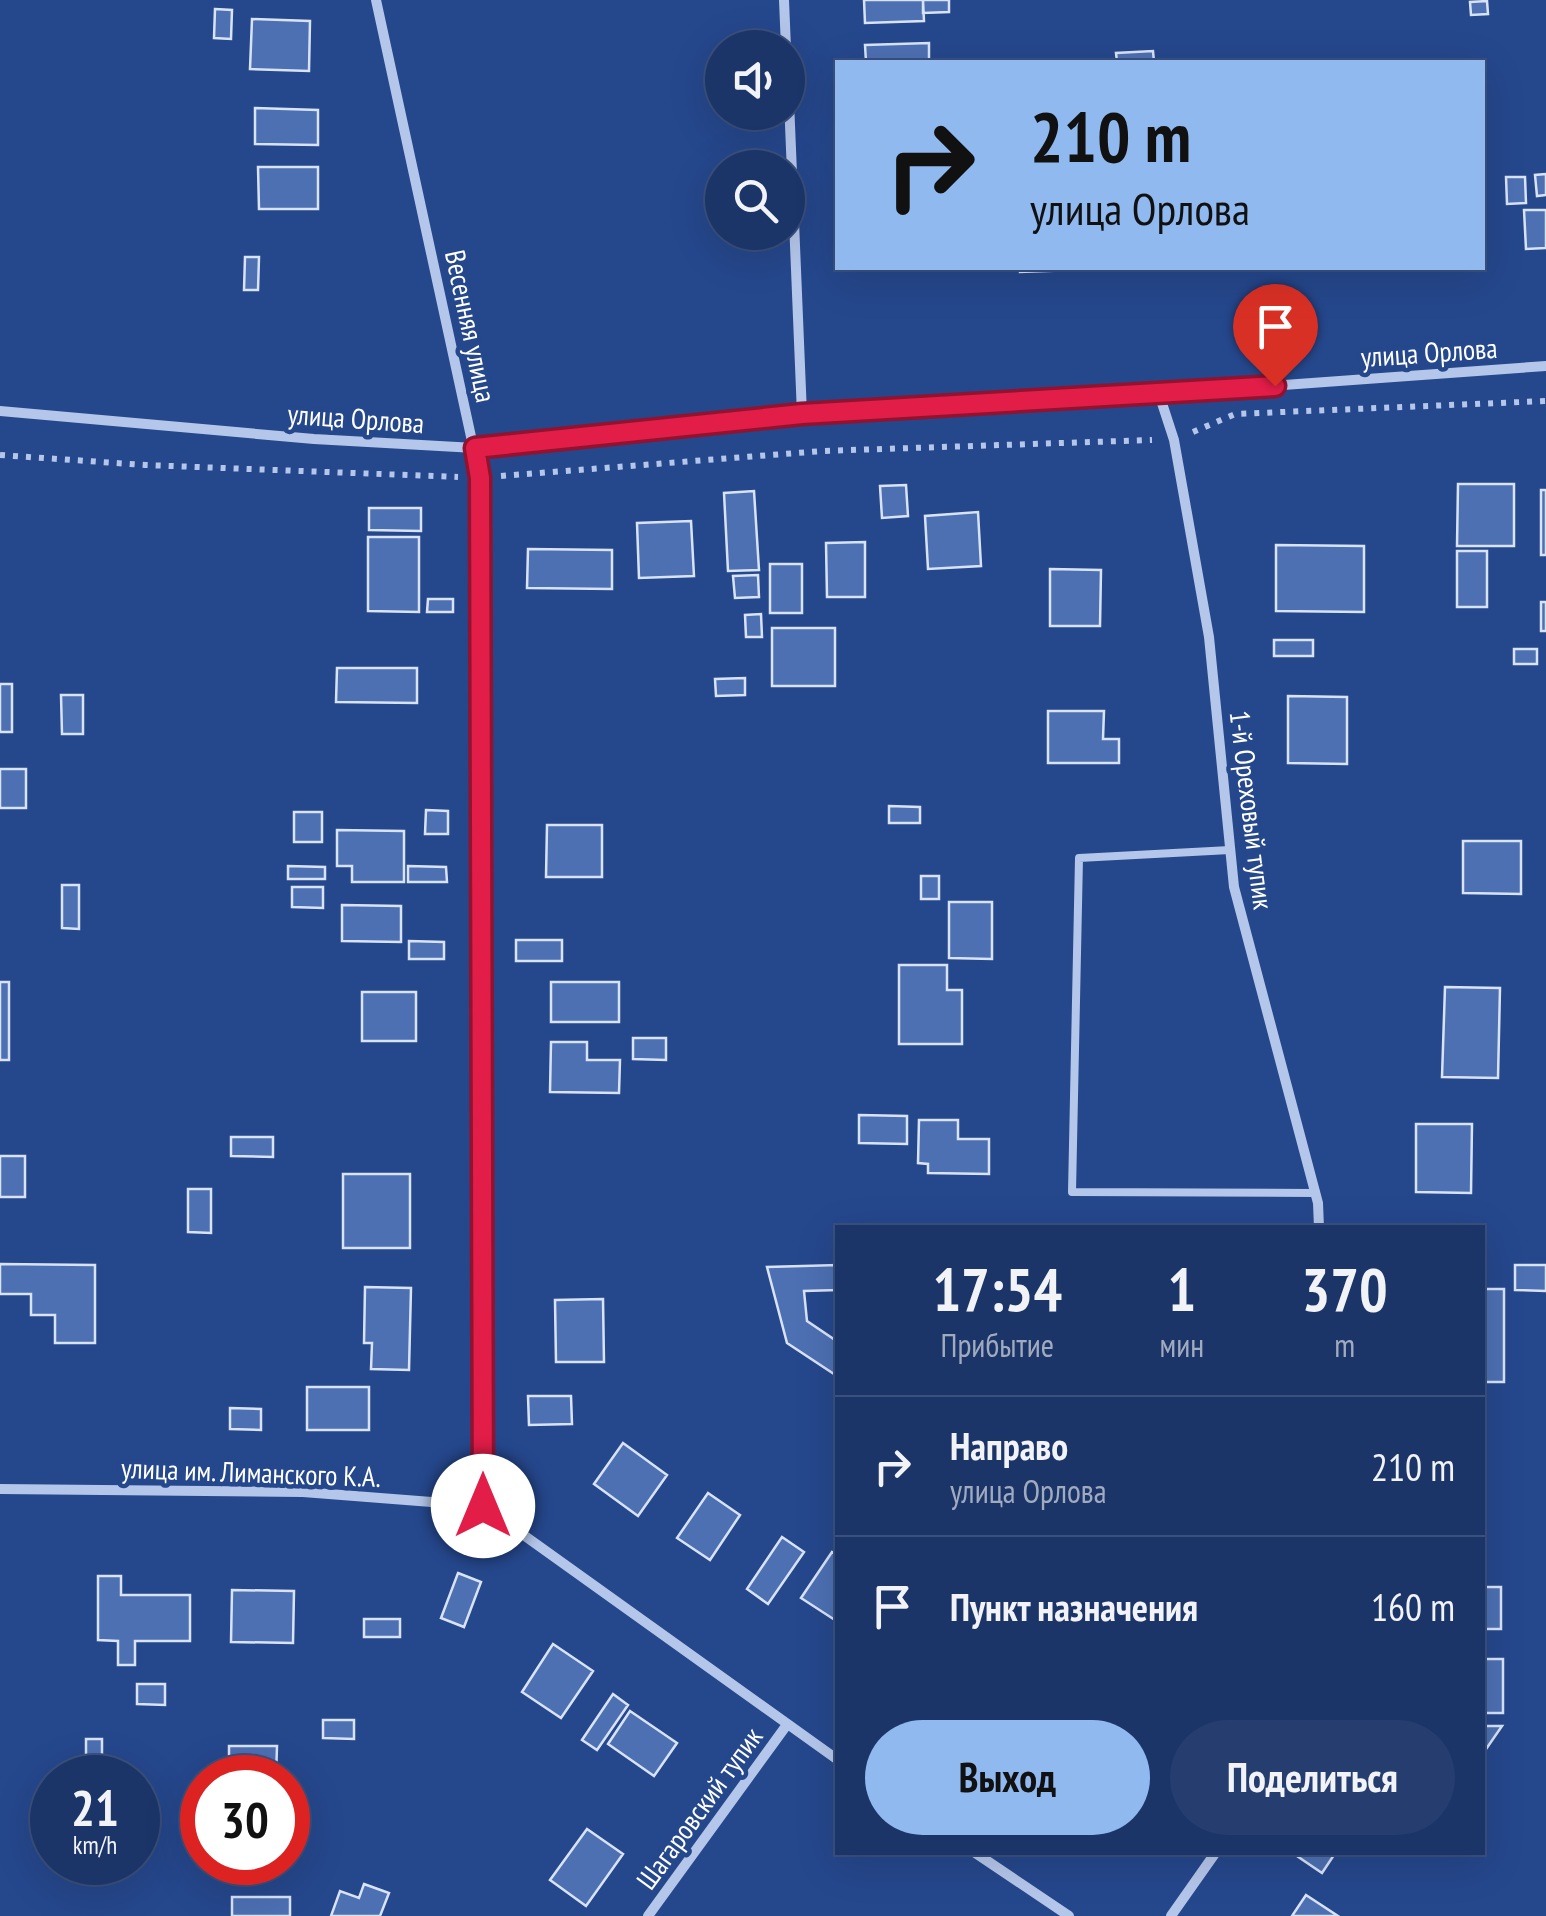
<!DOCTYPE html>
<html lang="ru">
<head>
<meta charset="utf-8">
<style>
	:root { --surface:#1c3569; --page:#253d6f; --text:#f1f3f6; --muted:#a0abc0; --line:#3a507d; --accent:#90b9f0 }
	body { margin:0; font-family:"PT Sans Narrow",sans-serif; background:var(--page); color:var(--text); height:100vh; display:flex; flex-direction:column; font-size:38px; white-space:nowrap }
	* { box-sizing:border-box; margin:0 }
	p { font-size:32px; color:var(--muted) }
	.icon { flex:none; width:55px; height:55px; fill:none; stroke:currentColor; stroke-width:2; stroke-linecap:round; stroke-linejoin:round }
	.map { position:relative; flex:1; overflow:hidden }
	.sheet { position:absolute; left:835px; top:1225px; width:650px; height:630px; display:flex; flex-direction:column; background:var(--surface); border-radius:0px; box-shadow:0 10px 40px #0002,0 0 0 2px var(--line) }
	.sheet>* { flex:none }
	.guide { position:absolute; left:835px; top:60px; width:650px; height:210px; border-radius:0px; box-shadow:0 10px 40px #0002,0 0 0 2px var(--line); background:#90b9f0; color:#111; overflow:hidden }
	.tools { position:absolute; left:705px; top:30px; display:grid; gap:20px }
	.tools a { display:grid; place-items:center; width:100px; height:100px; border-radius:50%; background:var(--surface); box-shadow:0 10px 40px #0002,0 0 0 2px var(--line); font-size:50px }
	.speed { position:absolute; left:30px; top:1755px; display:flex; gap:20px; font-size:50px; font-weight:700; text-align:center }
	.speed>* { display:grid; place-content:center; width:130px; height:130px; border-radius:50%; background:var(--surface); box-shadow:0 10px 40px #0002,0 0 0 2px var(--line); line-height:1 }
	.speed small { font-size:25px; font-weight:400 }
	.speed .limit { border:15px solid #d22; background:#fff; color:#111 }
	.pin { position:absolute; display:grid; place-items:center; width:85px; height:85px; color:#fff; margin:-102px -42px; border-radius:50% 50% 50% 0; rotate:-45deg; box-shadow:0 0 10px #0007 }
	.pin .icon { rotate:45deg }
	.me { position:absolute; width:110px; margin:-55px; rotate:0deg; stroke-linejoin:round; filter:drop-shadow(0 0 8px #0008) }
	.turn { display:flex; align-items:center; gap:35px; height:210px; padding:0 30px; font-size:45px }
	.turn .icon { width:130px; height:130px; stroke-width:2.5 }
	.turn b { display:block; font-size:70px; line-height:85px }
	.eta { display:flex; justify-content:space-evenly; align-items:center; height:170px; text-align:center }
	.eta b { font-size:60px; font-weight:700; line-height:70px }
	.primary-button { display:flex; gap:20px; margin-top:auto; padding:20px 30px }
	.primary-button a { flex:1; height:115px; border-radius:60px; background:var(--accent); color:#111; font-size:40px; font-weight:700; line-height:115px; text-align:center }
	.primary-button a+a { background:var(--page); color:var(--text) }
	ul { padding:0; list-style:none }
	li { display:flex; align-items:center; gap:30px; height:140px; padding:0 30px; border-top:2px solid var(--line) }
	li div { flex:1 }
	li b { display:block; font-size:38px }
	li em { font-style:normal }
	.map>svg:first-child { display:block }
	.building { fill:#4d70b3; stroke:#d8e3f8; stroke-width:2.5 }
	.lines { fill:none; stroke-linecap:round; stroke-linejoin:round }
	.path { stroke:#b4c6ea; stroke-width:6; stroke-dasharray:5 8; stroke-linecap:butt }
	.lane { stroke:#b4c6ea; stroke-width:8 }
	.street { stroke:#b4c6ea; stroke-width:10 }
	.route-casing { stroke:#92132f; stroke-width:25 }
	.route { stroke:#e11d48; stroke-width:18 }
	.labels { text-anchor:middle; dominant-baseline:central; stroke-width:9; stroke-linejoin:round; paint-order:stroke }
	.street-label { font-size:28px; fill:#fff; stroke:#25478c }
</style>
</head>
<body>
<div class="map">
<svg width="1546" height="1916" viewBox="0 0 1546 1916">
	<rect width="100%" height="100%" fill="#25478c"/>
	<path class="building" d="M864,0H923L924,21L865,23Z
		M923,0H949V12L923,13Z
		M1487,1L1488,14L1471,15L1470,2Z
		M215,9L232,10L231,39L214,38Z
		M252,19L310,21L309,71L250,69Z
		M929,43V62H866L865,45Z
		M1153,51L1154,62H1117L1116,53Z
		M255,108L318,110V145L255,144Z
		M258,167H318V209H259Z
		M1546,174V195L1537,196L1535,175Z
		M1506,177H1525L1526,203L1507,204Z
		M1524,210H1546V248L1526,249Z
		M245,257H259L258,290H244Z
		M1020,268H1074V270L1020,272Z
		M1458,484H1514V546H1457Z
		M906,485L908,516L882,518L880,486Z
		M1541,490H1546V555H1541Z
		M754,491L759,570L728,571L724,493Z
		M369,508H421V531L369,530Z
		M978,512L981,566L928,569L925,516Z
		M691,521L694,576L639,578L637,523Z
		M368,537H419V612L368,611Z
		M865,542V597H827L826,543Z
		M1276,545L1364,546V612L1276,611Z
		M528,549L612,550V589L527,588Z
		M1457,551H1487V607H1457Z
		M770,564H802V613H770Z
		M1050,569L1101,570L1100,626H1050Z
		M758,575L759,597L735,598L733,576Z
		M428,599H453V612H427Z
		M1541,602H1546V631H1541Z
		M761,614L762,637H746L745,615Z
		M772,628H835V686H772Z
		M1274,640H1313V656H1274Z
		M1514,649H1537V664H1514Z
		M337,668H417V703L336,702Z
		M745,678V695L716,696L715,679Z
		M0,684H12V732H0Z
		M61,695H83V734H62Z
		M1288,696L1347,697V764L1288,763Z
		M1048,711H1104L1103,739H1119V763H1048Z
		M0,769H26V808H0Z
		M889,806L920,807V823H889Z
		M426,810L448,811V834H425Z
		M294,812H322V842H294Z
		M547,825H602V877H546Z
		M337,830L404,831V882H352V866H337Z
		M1463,841H1521V894L1463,893Z
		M288,866L325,867V879H288Z
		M408,866L446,867L447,882H408Z
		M921,876H939V899H921Z
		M62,885H79V929L62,928Z
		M292,887H323V908L292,907Z
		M949,902H992V959L949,958Z
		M342,905L401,906V942L342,941Z
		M516,940H562V961H516Z
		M409,941L444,942V959H409Z
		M899,965H947V990H962V1044H899Z
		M0,982H9V1060H0Z
		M551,982H619V1022H551Z
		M1445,987L1500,988L1498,1078L1442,1077Z
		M362,992H416V1041H362Z
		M633,1038H666V1060L633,1059Z
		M551,1042H587V1060H620L619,1093L550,1092Z
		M859,1115L907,1116V1144L859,1143Z
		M919,1120H958V1139H989V1174L928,1173V1164L918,1163Z
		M1416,1124H1472L1471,1193L1416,1192Z
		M231,1137H273V1157L231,1156Z
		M0,1156H25V1197H0Z
		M343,1174H410V1248H343Z
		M188,1189H211V1233L188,1232Z
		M0,1264L95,1265V1343H55V1315H31V1294H0Z
		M838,1265V1290L804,1291L807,1321L838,1342V1368L834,1374L787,1343L767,1267Z
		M1515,1265H1546V1291L1515,1290Z
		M365,1287L411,1288L409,1370L371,1369L372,1343H364Z
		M1482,1289H1504V1382H1482Z
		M603,1299L604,1362H556L555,1300Z
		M307,1387H369V1430H307Z
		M528,1396H571L572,1424L529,1425Z
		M230,1408L261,1409V1430L230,1429Z
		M623,1443L667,1475L638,1516L594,1484Z
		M708,1493L740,1515L710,1560L677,1538Z
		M782,1537L804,1552L768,1604L747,1589Z
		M832,1552L838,1556V1622L801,1598Z
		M458,1573L481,1582L464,1627L441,1618Z
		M98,1576H121V1595H190V1641H135V1665H118V1641L98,1640Z
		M1482,1587H1501V1629H1482Z
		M232,1590L294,1591L293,1643L231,1642Z
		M364,1619H400V1637H364Z
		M553,1644L593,1671L561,1718L522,1692Z
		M1482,1659H1503V1713H1482Z
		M137,1684H165V1705L137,1704Z
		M613,1694L628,1705L597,1750L582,1740Z
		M630,1711L677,1743L654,1776L608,1744Z
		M323,1720H354V1739L323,1738Z
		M1482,1726H1502L1482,1755Z
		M86,1739H102V1769H86Z
		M229,1746H277L276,1778H229Z
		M587,1829L623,1854L586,1906L550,1880Z
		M1291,1852H1336L1322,1873Z
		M364,1884L389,1893L380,1916H331L340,1891L359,1898Z
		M1306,1895L1338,1916H1292Z
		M232,1897H290V1916H232Z"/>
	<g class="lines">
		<path class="path" d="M1193,432L1235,414L1546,401
			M0,455L145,465L458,477
			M501,476L822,451L1152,440"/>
		<path class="lane" d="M1230,850L1079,858L1072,1192L1316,1193"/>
		<path class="street" d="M376,0L480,478L483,1506
			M784,0L786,48
			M788,77L802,414
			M1159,394L1174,440L1209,637L1234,887L1318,1203L1319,1228
			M0,411L314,439L475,448L802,414L1159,394L1546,366
			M0,1489L303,1492L483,1506L838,1760
			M974,1852L1069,1916
			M648,1916L786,1726
			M1171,1916L1216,1852"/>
	</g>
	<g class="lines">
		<g class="route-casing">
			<path id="route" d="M483,1506L480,478L475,448L802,414L1275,386"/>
		</g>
		<use href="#route" class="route"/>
	</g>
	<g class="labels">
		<g class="street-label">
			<text transform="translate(471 326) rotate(78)">Весенняя улица</text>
			<text transform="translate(1429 352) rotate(-4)">улица Орлова</text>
			<text transform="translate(356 418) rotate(4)">улица Орлова</text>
			<text transform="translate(1252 810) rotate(83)">1-й Ореховый тупик</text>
			<text transform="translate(251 1472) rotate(2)">улица им. Лиманского К.А.</text>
			<text transform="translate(699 1808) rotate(-54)">Шагаровский тупик</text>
		</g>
	</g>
</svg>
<div class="tools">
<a><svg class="icon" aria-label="sound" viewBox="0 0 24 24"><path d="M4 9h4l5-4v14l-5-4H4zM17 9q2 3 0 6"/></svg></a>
<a><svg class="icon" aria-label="search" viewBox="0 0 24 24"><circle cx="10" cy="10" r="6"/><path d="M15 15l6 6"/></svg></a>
</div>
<div class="speed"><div>21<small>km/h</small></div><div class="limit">30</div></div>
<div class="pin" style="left:1275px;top:386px;background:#d93025"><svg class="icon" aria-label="arrive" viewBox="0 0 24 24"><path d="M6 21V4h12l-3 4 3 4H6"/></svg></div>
<svg class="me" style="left:483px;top:1506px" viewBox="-20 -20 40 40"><circle r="19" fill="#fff"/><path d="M0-13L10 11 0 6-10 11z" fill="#e11d48"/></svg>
<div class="guide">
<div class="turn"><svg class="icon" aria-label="right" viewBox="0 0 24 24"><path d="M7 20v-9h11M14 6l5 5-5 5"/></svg><div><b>210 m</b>улица Орлова</div></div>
</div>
<section class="sheet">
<div class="eta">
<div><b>17:54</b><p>Прибытие</p></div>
<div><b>1</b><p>мин</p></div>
<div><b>370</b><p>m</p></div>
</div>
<ul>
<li><svg class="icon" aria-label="right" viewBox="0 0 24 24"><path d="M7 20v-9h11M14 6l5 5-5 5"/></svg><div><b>Направо</b><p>улица Орлова</p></div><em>210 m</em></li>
<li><svg class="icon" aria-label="arrive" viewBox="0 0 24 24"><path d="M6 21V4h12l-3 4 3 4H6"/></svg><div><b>Пункт назначения</b></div><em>160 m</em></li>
</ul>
<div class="primary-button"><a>Выход</a><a>Поделиться</a></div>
</section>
</div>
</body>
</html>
